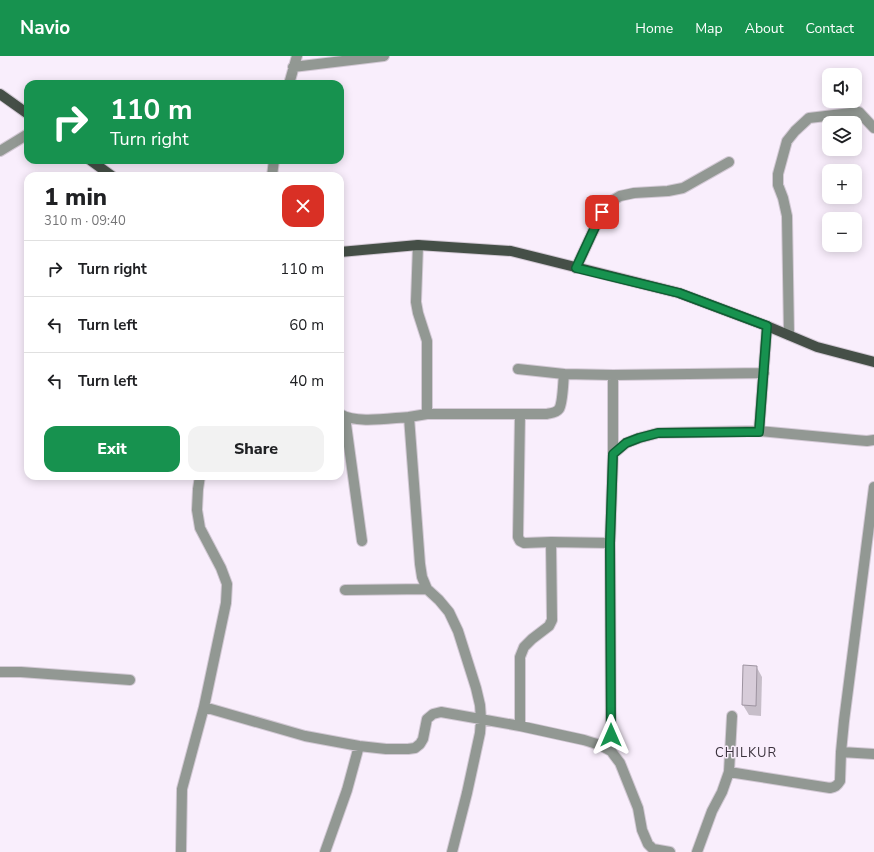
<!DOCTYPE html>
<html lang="en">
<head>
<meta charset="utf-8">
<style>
	:root { --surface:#fff; --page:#f2f2f2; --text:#202124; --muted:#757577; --line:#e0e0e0; --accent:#17924f }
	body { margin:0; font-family:"Nunito Sans",sans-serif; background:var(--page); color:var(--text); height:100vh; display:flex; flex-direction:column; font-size:15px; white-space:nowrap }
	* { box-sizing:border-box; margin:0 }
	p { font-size:13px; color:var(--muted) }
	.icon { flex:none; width:22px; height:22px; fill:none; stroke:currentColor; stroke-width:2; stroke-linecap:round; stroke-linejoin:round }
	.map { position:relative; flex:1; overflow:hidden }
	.panel { position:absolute; left:24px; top:116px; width:320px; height:308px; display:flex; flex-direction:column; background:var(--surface); border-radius:12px; box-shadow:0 2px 10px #0003 }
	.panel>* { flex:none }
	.hud { position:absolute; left:24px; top:24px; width:320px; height:84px; border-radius:12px; box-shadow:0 2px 10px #0003; background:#17924f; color:#fff; overflow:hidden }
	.fabs { position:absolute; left:822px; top:12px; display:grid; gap:8px }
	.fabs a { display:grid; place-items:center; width:40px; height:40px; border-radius:8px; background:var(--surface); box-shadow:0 2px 10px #0003; font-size:20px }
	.pin { position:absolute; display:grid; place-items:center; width:34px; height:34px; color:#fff; margin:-17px; border-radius:8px; box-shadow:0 2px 6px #0006 }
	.me { position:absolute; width:44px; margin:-22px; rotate:0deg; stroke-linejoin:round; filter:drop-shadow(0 0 3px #0008) }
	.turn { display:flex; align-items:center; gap:14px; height:84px; padding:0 20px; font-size:18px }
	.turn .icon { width:52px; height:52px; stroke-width:2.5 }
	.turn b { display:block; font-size:28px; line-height:34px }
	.round { display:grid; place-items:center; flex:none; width:42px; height:42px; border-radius:12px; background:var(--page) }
	.head { display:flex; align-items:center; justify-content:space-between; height:68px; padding:0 20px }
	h1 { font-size:24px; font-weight:800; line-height:30px }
	.primary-button { display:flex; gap:8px; margin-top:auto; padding:8px 20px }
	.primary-button a { flex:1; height:46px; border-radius:12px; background:var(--accent); color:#fff; font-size:16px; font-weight:800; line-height:46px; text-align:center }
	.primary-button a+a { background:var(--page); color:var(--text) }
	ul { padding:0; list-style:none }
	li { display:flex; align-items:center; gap:12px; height:56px; padding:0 20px; border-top:1px solid var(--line) }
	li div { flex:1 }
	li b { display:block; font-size:15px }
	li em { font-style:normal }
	header { display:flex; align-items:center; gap:24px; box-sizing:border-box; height:56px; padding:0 20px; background:var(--accent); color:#fff }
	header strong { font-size:19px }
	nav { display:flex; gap:22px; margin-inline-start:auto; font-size:14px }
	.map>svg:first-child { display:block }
	.shadow { fill:#0003 }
	.building { fill:#d7ccd9; stroke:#9d93a0 }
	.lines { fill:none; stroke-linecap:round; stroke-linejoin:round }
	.minor-casing { stroke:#d3c9d5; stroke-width:12 }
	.major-casing { stroke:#d3c9d5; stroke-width:12 }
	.minor { stroke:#929893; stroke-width:10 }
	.major { stroke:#454f47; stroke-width:10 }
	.route-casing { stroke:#0f5f33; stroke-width:10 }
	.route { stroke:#17924f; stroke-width:7 }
	.labels { text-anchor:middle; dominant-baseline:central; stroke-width:3; stroke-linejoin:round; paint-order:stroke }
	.quarter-label { font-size:13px; letter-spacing:1px; fill:#3a313c; stroke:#f9eefc }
</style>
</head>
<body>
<header>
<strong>Navio</strong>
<nav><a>Home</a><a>Map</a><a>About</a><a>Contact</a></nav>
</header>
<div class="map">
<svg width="874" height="796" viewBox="0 0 874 796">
	<rect width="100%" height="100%" fill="#f9eefc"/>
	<path class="shadow" d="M744,610H756L762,621L761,660L749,659L743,649Z"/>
	<path class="building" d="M743,609L757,610L756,650L742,649Z"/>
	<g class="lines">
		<g class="minor-casing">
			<path id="minor" d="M293,11L384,0
				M289,28L297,0
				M0,95L28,78
				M272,120L274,104
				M576,212L602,156L610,146L620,140L634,137L668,135L683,132L729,106
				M789,279L787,160L783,142L778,129V118L787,85L795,75L809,62L859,56L874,72
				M518,313L564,318L613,319L764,317
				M340,358C356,368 390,362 409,361L420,508L422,521L427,533L439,544L449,556L458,575L476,632L480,649L481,663L480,677L467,737L452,796
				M427,358H547C551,357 556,357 559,353C563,347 563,326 564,318
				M520,358L518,481L520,485L524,487L551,486
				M345,361L362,485
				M409,361L427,358V285L418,257L416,246L418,189
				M759,375L855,384L867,385L874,384
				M613,398V319
				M874,431L844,665L841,696L874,698
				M345,534L427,533
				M0,616H21L130,624
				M204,651L305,680L359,690L386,693H408L415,692L420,688L423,683L427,663L433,658L441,656L520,670L584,684L600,689L611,695L620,707L638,752L642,774L648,788L653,793L670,796
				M520,670V601L524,591L532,583L549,570L552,564L551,486L610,487
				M611,695L610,487L613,398L626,387L639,382L658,377L759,375L767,270
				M729,716L830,732C835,731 837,730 840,725L841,696
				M181,796L182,733L204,651L226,547L227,528L221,512L200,472L197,454L198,433L200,420
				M325,796L347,734L359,690
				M697,796L712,755L722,736L729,716L732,660"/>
		</g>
		<g class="major-casing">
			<path id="major" d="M0,38L28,58
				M90,104L112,120
				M340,196L418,189L511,195L679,237L767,270L817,291L874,306"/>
		</g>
		<use href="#minor" class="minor"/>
		<use href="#major" class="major"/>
	</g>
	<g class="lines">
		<g class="route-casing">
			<path id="route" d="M602,156L576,212L679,237L767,270L759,376H748L658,377L639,382L626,387L613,398L610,487L611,679"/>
		</g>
		<use href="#route" class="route"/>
	</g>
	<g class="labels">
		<g class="quarter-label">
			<text x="746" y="697">CHILKUR</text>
		</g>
	</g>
</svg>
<div class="fabs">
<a><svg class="icon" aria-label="sound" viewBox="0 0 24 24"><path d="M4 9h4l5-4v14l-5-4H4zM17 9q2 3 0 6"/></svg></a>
<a><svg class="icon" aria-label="layers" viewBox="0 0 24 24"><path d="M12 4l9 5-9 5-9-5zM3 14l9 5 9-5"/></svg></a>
<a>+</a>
<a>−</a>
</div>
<div class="pin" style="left:602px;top:156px;background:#d93025"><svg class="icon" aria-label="arrive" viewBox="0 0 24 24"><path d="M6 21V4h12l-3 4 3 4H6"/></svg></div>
<svg class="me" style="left:611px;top:679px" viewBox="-20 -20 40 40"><path d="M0-17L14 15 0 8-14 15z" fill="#17924f" stroke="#fff" stroke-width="4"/></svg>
<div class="hud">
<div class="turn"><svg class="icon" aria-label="right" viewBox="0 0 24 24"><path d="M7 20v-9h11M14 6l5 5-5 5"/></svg><div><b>110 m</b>Turn right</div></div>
</div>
<section class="panel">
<div class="head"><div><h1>1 min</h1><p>310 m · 09:40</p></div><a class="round" style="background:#d93025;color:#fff"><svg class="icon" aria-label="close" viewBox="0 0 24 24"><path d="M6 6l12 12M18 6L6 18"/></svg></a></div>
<ul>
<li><svg class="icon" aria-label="right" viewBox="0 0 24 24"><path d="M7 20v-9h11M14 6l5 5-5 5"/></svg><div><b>Turn right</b></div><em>110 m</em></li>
<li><svg class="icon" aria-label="left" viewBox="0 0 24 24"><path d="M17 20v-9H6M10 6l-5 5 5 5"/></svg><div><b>Turn left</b></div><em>60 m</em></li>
<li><svg class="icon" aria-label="left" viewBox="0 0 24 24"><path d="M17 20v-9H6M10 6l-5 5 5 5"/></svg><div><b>Turn left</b></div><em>40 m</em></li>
</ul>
<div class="primary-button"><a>Exit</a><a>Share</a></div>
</section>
</div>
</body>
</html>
